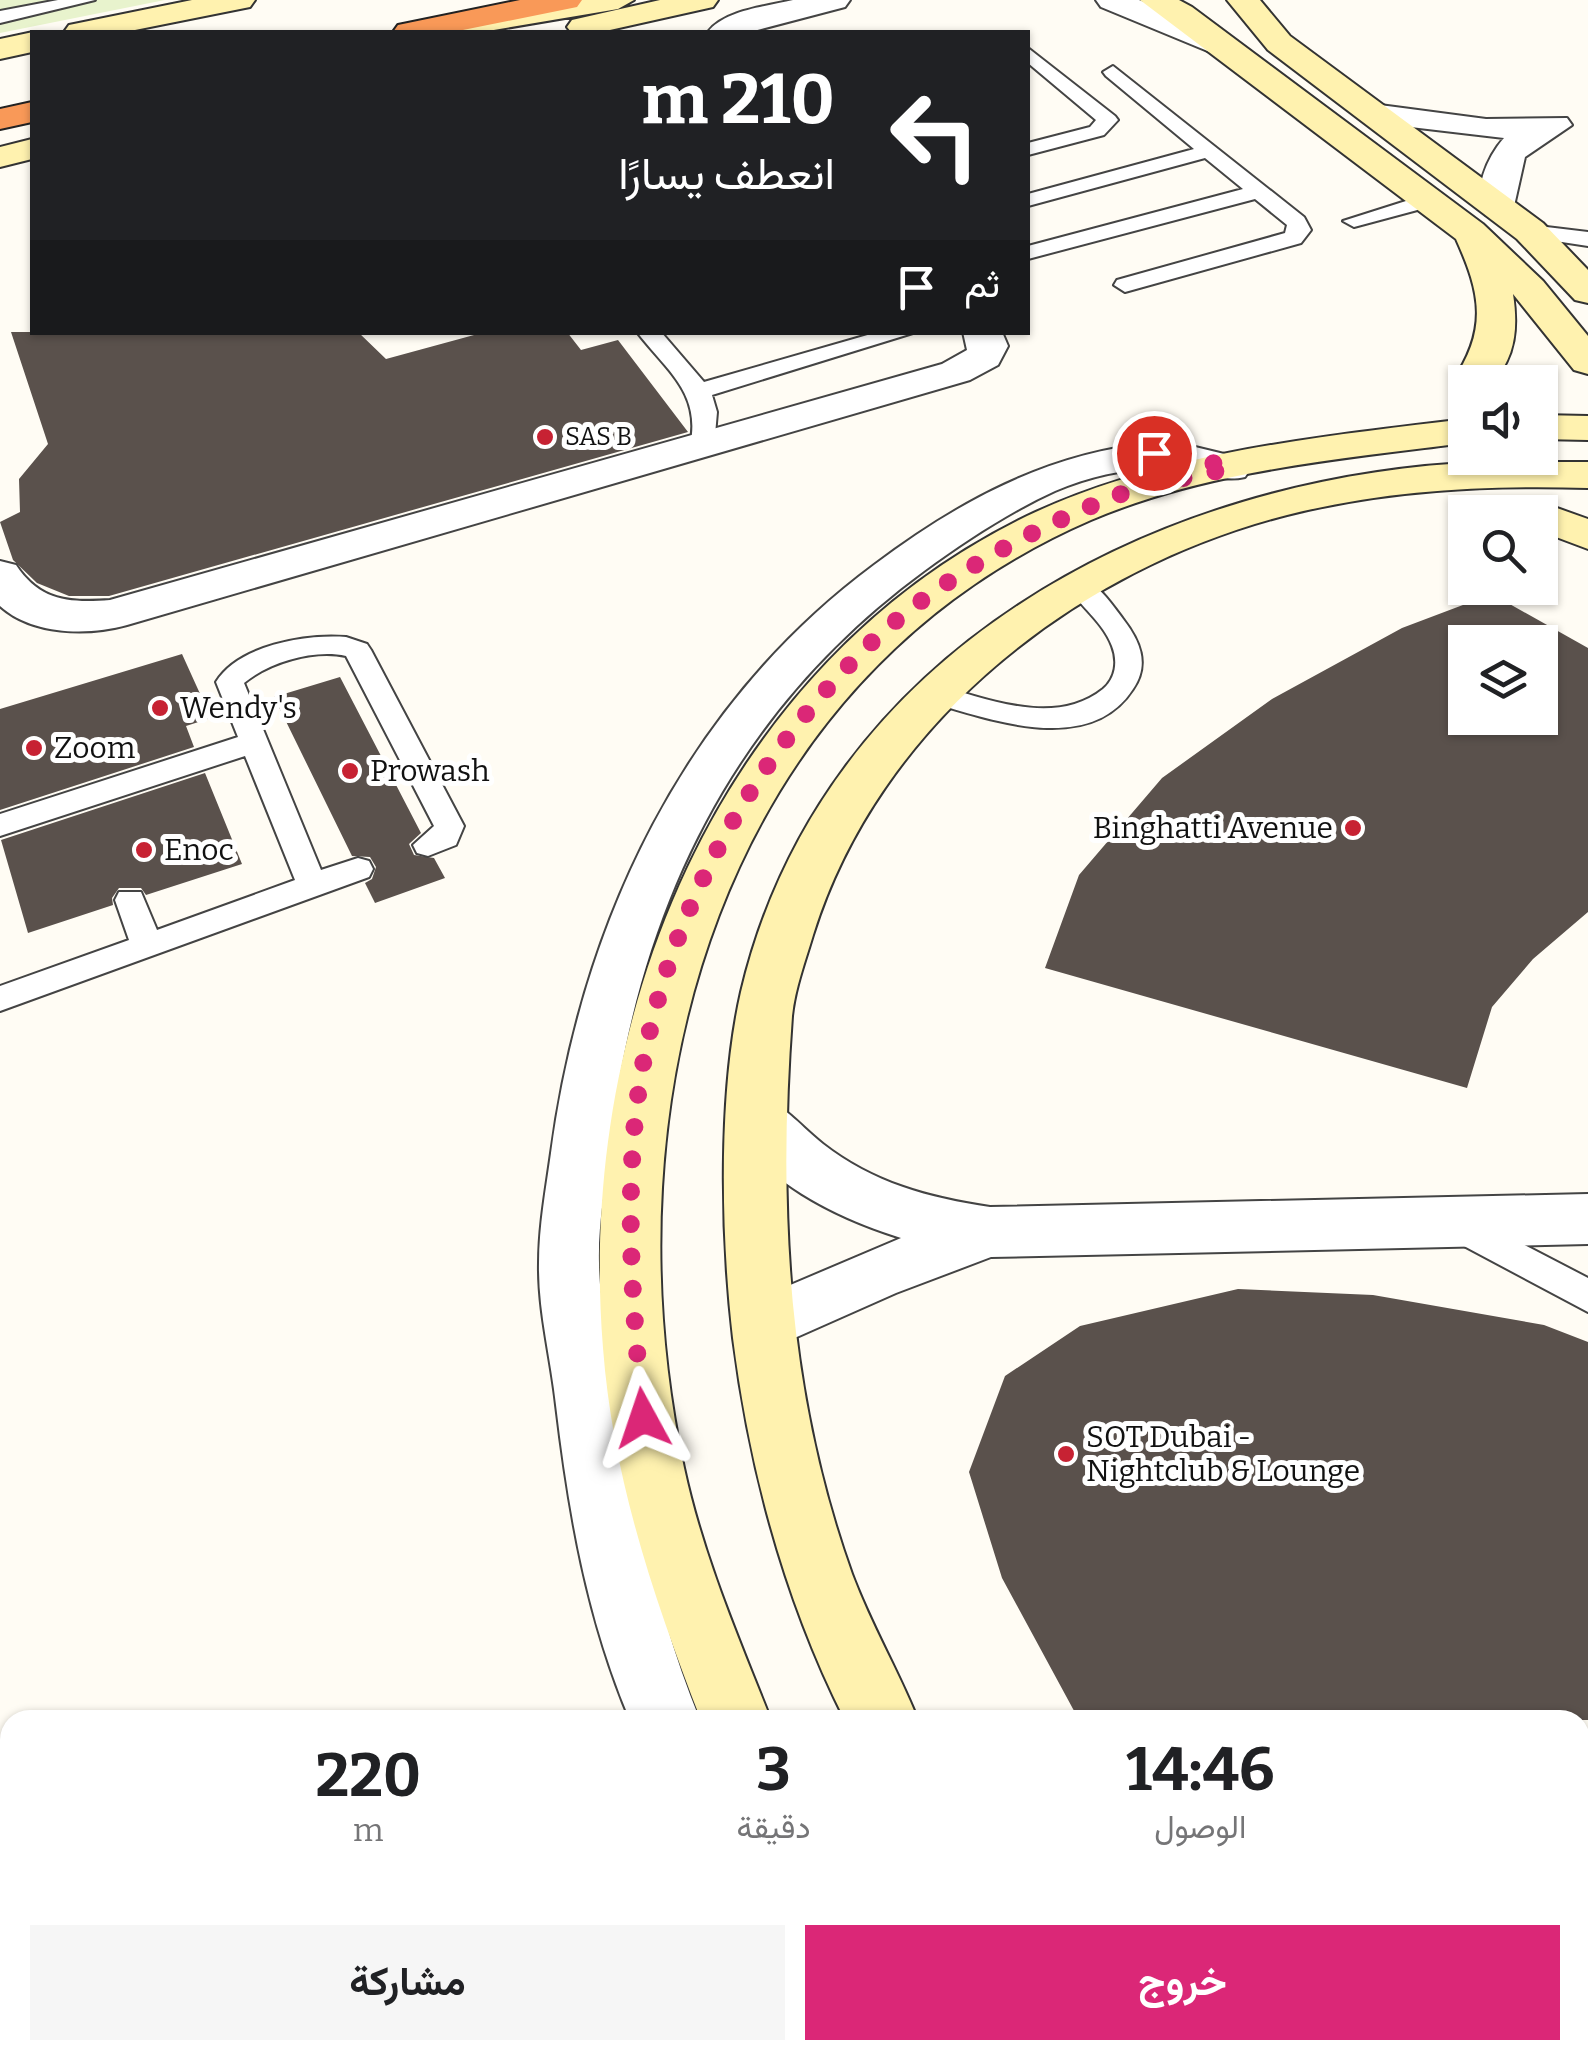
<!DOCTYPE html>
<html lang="ar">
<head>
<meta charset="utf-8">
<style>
	:root { --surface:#fff; --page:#f6f6f6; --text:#202124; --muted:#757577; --accent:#db2777 }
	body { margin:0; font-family:Bitter,Vazirmatn,serif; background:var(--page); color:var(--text); direction:rtl; height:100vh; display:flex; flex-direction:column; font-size:38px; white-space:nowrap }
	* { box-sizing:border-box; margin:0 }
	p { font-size:32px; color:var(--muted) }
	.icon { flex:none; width:55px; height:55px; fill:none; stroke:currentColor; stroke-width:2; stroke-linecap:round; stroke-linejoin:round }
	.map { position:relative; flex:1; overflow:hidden; direction:ltr }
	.side { position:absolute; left:0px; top:1710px; width:1590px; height:350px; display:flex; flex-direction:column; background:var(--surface); border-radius:30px 30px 0 0; box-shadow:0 2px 8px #0004; direction:rtl }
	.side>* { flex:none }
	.top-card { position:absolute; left:30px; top:30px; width:1000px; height:305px; border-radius:0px; box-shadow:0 2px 8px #0004; direction:rtl; background:#202124; color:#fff; overflow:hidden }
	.fabs { position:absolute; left:1448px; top:365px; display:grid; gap:20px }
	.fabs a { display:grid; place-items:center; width:110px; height:110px; border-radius:0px; background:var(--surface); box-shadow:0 2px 8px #0004; font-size:50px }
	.pin { position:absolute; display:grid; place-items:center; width:85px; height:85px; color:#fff; margin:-42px; border:5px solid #fff; border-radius:50%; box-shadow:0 2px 10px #0007 }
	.me { position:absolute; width:110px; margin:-55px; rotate:355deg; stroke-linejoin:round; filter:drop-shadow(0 0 8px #0008) }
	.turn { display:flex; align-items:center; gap:35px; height:210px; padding:0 30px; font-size:45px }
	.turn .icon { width:130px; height:130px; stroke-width:2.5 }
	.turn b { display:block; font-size:70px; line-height:85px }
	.then { display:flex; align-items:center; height:95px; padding:0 30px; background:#0003; gap:20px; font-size:38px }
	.eta { display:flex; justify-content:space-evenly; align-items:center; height:170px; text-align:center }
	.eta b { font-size:60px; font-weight:700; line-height:70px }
	.action { display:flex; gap:20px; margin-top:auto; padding:20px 30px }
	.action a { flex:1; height:115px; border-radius:0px; background:var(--accent); color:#fff; font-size:40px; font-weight:700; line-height:115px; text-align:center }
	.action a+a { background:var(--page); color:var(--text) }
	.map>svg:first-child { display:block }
	.pitch { fill:#e8f3cd }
	.building { fill:#5a514c; fill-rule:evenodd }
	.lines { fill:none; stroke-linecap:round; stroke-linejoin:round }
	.lane-casing { stroke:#444; stroke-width:4 }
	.street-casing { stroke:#444; stroke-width:4 }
	.secondary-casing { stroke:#333; stroke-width:4 }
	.highway-casing { stroke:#222; stroke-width:4 }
	.lane { fill:#fff; fill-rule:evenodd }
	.street { fill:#fff; fill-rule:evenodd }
	.secondary { fill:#fff2af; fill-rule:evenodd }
	.highway { fill:#f99958; fill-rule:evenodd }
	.route { stroke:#db2777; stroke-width:18; stroke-dasharray:0 32.4 }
	.poi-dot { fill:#c72233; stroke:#fff; stroke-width:4 }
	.labels { text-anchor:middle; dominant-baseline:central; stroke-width:10; stroke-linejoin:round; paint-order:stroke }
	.far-poi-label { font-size:25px; fill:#111; stroke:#fff; text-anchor:start }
	.poi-label { font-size:30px; fill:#111; stroke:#fff; text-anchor:start }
</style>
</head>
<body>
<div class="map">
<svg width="1588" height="2060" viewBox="0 0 1588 2060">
	<rect width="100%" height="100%" fill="#fffcf4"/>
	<path class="pitch" d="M0,0H165L0,33Z"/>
	<path class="building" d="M11,332H358L386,359L485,332H567L581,350L618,340L688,432L109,596H69L37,583L13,560L0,522L20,512L19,479L48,444Z
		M1492,594L1588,648V912L1533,959L1492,1007L1467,1088L1045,968L1079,875L1162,778L1272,699L1402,628ZM1465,642H1540V718H1465Z
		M182,654L211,718L186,726L194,747L0,810V709Z
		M340,677L421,833L409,844L414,855L434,858L445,878L375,903L365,883L372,879L376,867L370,857L352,856L274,697Z
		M205,773L242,864L146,895L141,888H119L112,898L113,905L28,933L1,840Z
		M1238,1289L1373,1295L1544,1325L1588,1342V1720H1079L1002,1578L969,1472L1005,1376L1080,1326Z"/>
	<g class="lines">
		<g class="lane-casing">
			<path id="lane" d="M58,0H95L0,23V11Z
				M1028,48L1115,116L1118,120L1104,135L1028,155V143L1090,127L1096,120L1028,63Z
				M1113,66L1304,217L1311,230L1301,243L1125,292L1114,285L1117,280L1285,233L1287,225L1255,199L1028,259V246L1243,189L1205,158L1028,206V194L1194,149L1106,76L1103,72Z
				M1428,194L1439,200L1436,205L1354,227L1343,221Z
				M1530,225L1588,232V246L1522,236L1519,231Z
				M637,332H661L704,382L878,332H916L712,395L717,412L714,446L702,453L690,446C702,393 666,370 637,332Z
				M1079,577C1096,581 1112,604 1123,619C1140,641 1150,664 1133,689C1088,759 984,717 923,700L919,693L933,684C986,698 1054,728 1103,689C1116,678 1118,661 1112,646C1103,622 1080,606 1066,585Z
				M346,637L367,644L371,650L464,826L456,845L428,856L417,853L413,845L434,826L346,656C314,649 269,662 244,683L321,870L358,858L369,861L373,869L369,877L0,1011V986L129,940L115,900L119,892H141L157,930L295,880L245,756L0,836V814L238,737L216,682C239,645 306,634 346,637Z
				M1461,1212L1588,1278V1312L1449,1238L1443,1227L1449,1216Z"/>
		</g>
		<g class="street-casing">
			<path id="street" d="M793,0H850L845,7L750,32H708C724,10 768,6 793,0Z
				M1096,0H1139L1232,38L1237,45L1221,55L1210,52L1101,7Z
				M1380,105L1486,119L1567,118L1572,125L1525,157L1512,215H1486C1471,192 1488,156 1504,138L1368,122L1363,115L1368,108Z
				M963,332H1002L1008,346L998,365L970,380L127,625C87,636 32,635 0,606V561L16,565C40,601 69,603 110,600L942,364L967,350Z
				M1153,443L1191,446L1245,459L1251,468L1245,477C1224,482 1210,474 1190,471C1144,464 1098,473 1055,491C1009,512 965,541 924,571C729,714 636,913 609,1150C605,1187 598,1226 599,1263C599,1306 612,1349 618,1391C635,1506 656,1612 700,1720H630C587,1618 569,1514 556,1405C551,1358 538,1311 539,1263C539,1226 546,1189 551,1153C582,922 684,706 874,565C958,502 1047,453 1153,443Z
				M755,1094C783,1103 800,1126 823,1144C873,1183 929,1198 990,1207L1588,1194V1244L991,1257L896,1293L763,1352L741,1344L732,1325L741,1306L901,1238C837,1218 759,1181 727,1117L735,1101Z
				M808,2050H888L892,2060H812Z"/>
		</g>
		<g class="secondary-casing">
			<path id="secondary" d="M192,0H255L250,7L125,32H64L69,25Z
				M562,0H634L618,9L482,32H412L428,22Z
				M660,0H718L713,7L601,32H571L567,27L572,20Z
				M1140,0H1179L1192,7L1483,224L1543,281L1588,336V374L1574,370L1513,294C1518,327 1516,356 1493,382H1465V392L1458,391L1452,382C1488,330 1481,294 1456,239Z
				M1227,0H1260L1290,36L1543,223L1588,270V303L1575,300L1517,239L1268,50Z
				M33,32L32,52L0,59V39Z
				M32,139V159L0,167V147Z
				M1540,415L1588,416V440L1540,439Z
				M1465,419V443C1341,459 1208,470 1091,520C720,681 605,1098 684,1468C703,1556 738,1637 771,1720H701C654,1599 613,1479 603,1348C576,1019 718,666 1027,516C1162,452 1318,437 1465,419Z
				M1484,462H1588V488C1486,485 1386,490 1287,515C1076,569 879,723 813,935C805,962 795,988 792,1016C778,1206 787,1393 852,1574C871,1625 898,1670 918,1720H845C785,1601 750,1471 733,1338C721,1236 718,1093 741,992C821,652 1156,475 1484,462Z
				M1540,502L1588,519V549L1540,531V512H1520L1525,506Z
				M875,2050H956L960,2060H879Z
				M1048,2050H1129L1133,2060H1052Z"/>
		</g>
		<g class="highway-casing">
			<path id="highway" d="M520,0H582L577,7L453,32H393L398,25Z
				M32,102V122L0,129V109Z"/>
		</g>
		<use href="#lane" class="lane"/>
		<use href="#street" class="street"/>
		<use href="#secondary" class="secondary"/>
		<use href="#highway" class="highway"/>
	</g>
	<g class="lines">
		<path class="route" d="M643,1418C634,1322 626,1228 634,1132C649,948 741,767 874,640C941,578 1028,531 1113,497C1149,483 1192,477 1230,468L1181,454L1154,453"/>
	</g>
	<g class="poi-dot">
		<circle cx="545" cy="437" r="10"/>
		<circle cx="160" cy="708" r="10"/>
		<circle cx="34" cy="748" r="10"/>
		<circle cx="350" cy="771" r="10"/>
		<circle cx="1353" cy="828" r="10"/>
		<circle cx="144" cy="850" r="10"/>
		<circle cx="1066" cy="1454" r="10"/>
	</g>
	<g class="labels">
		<g class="far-poi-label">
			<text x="565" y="437">SAS B</text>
		</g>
		<g class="poi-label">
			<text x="180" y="708">Wendy's</text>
			<text x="54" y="748">Zoom</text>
			<text x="370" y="771">Prowash</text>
			<text x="1333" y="828" text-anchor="end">Binghatti Avenue</text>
			<text x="164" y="850">Enoc</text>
			<text x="1086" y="1437">SOT Dubai -<tspan x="1086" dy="34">Nightclub &amp; Lounge</tspan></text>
		</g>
	</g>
</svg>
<div class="fabs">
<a><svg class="icon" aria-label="sound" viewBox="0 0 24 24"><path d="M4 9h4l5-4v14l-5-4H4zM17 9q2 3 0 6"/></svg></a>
<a><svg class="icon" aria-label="search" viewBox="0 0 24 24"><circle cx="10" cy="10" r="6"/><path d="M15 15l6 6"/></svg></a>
<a><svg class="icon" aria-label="layers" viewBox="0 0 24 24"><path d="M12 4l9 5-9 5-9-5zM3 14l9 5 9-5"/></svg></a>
</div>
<div class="pin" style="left:1154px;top:453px;background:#d93025"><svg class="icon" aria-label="arrive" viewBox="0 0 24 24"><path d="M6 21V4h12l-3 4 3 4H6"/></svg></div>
<svg class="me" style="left:643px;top:1418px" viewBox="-20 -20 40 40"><path d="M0-17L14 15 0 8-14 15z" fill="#db2777" stroke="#fff" stroke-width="4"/></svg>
<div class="top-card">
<div class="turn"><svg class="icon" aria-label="left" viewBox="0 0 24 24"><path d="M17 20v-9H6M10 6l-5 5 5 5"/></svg><div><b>210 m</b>انعطف يسارًا</div></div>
<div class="then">ثم<svg class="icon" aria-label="arrive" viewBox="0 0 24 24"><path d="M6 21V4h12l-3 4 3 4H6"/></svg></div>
</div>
<section class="side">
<div class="eta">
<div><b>14:46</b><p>الوصول</p></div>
<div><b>3</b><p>دقيقة</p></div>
<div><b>220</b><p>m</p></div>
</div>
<div class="action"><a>خروج</a><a>مشاركة</a></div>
</section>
</div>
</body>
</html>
